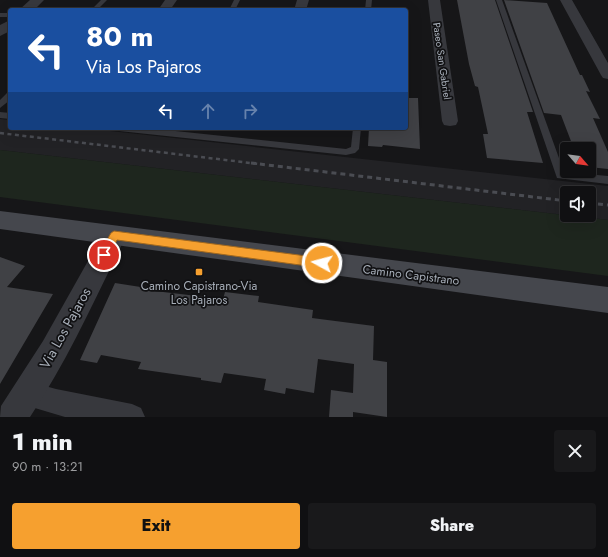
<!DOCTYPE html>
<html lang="en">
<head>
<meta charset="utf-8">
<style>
	:root { --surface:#101012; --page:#19191b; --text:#f1f3f6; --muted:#9c9d9f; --line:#303032; --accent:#f6a02f }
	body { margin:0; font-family:Jost,sans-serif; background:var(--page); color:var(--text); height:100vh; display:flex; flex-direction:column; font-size:15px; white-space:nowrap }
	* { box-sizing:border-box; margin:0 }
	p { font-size:13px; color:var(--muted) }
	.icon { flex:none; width:22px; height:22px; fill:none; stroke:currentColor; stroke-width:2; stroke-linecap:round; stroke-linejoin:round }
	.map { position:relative; height:417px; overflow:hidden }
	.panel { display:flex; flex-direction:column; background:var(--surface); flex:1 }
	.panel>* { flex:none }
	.hud { position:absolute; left:8px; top:8px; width:400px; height:122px; border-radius:4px; box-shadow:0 4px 16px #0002,0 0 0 1px var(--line); background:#1a4fa0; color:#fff; overflow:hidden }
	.needle { width:26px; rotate:118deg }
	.fabs { position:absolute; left:560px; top:142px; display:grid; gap:8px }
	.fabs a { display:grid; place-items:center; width:36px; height:36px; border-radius:4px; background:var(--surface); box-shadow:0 4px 16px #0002,0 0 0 1px var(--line); font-size:20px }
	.pin { position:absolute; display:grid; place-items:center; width:34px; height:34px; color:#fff; margin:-17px; border:2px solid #fff; border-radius:50%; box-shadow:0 1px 4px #0007 }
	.me { position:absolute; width:44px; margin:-22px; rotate:277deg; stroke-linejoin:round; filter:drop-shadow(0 0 3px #0008) }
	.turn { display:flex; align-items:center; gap:14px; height:84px; padding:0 12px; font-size:18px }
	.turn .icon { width:52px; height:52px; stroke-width:2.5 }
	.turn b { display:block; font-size:28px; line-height:34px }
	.lanes { display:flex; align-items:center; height:38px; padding:0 12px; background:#0003; justify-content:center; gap:20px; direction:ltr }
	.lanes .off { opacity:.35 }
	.round { display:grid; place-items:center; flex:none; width:42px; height:42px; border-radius:4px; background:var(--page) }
	.overview { display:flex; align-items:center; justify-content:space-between; height:68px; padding:0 12px }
	h1 { font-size:24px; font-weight:800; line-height:30px }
	.cta { display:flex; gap:8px; margin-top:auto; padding:8px 12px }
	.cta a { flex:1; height:46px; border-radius:4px; background:var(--accent); color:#111; font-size:16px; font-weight:800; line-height:46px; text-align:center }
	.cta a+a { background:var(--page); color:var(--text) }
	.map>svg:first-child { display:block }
	.built { fill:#222225; fill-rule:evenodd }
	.green { fill:#1e261e }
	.building { fill:#404145 }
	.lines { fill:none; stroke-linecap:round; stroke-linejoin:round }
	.service { fill:#37383d; fill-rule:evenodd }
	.minor { fill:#37383d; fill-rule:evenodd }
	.tertiary { fill:#37383d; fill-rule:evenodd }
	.secondary { fill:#45474d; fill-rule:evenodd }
	.rail-far1 { stroke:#4a4c52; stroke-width:2.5; stroke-dasharray:4 3.5; stroke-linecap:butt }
	.rail { stroke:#4a4c52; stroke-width:3; stroke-dasharray:5 4; stroke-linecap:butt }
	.route { fill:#f6a02f; stroke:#a0681f }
	.poi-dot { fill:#f6a02f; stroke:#111113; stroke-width:1.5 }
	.labels { text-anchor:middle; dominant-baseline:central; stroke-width:3.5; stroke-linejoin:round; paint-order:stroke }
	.far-street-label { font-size:10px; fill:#a7aeb8; stroke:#111113 }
	.street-label { font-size:12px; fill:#a7aeb8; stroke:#111113 }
	.poi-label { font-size:12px; fill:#a7aeb8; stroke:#111113 }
	.near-street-label { font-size:14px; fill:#a7aeb8; stroke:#111113 }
</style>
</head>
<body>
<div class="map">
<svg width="608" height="417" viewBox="0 0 608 417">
	<rect width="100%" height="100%" fill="#161618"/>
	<path class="built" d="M0,119L10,120V128H83L608,186V220L0,150ZM567,193H589V215H567Z"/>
	<path class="green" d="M0,150L608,220V276L0,197Z"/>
	<path class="building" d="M457,0H495L533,112H527L543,163L487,158L483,134H488L478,87L475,86L469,64Z
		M504,0L547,3L580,75H582L590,92L586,91L600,119L593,118L608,152V169L589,167V149H574L561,115L544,113Z
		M406,98H418L420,149L383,145L382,147L368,146L369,128H406Z
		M0,257L25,266L7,287L53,294L0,384Z
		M115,283L147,288L146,290L223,299L225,292L259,296L258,302L313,310L312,318L374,326L373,360L387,362V417L353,412V417H329L331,390L353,393L354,364L318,359L314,393L286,388L285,394L264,390L266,379L224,373L221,383L201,380V378L138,369L141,362L101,355L97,363L80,360Z"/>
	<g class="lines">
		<path class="service" d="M101,0H107L97,10H91Z
			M234,0H240L235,10H229Z
			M366,0H372L371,10H365Z
			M496,0H502L564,172L608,176V184L557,178Z
			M0,13H10V17H0Z
			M7,93H10V100L0,108V100Z
			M0,112L10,113V119L0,118Z
			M115,128H147L346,149L351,147L353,128H361L359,149L355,153L346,155L119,131Z"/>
		<path class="minor" d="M165,0H177L170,10H158Z
			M297,0H309L306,10H294Z
			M428,0H440L458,121L456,125L450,126L444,125L442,121Z
			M560,0H572L608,63V79L603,78L601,75Z
			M27,381L56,389L132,404L141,408L145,417H65L18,403L14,394L18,385Z"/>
		<path class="tertiary" d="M30,0H44L34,10H19Z
			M10,20V31L0,36V25Z
			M114,226L122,229L126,236C96,297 68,360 30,417H0L1,406L43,341L106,229Z"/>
		<path class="secondary" d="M0,211L608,287V313L0,229Z"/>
		<path class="rail-far1" d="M0,133L259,164"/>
		<path class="rail" d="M251,163L567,201
			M589,203L608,205"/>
	</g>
	<path class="route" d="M114,231L322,258L326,260L328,263L326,266L322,268L117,240L108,258H100L99,255L100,252L111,233Z"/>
	<rect class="poi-dot" x="195" y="268" width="8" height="8" rx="2"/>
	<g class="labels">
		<g class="far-street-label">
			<text transform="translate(442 61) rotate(82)">Paseo San Gabriel</text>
		</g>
		<g class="street-label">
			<text transform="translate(411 275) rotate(7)">Camino Capistrano</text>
		</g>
		<g class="poi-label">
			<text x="199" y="286">Camino Capistrano-Via<tspan x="199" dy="14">Los Pajaros</tspan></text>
		</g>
		<g class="near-street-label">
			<text transform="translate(65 328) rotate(-61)">Via Los Pajaros</text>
		</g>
	</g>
</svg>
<div class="fabs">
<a><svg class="needle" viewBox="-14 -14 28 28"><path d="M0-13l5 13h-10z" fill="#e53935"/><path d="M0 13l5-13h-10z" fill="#9c9d9f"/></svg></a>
<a><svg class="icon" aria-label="sound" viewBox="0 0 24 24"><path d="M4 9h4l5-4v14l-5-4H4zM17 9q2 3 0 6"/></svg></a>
</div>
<div class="pin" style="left:104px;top:255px;background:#d93025"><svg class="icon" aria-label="arrive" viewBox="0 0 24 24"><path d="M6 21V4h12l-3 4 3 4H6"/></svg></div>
<svg class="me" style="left:322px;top:263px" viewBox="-20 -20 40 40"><circle r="17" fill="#f6a02f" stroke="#fff" stroke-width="3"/><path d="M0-11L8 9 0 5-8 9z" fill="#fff"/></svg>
<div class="hud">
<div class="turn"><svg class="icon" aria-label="left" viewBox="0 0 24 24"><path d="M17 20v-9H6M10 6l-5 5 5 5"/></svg><div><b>80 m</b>Via Los Pajaros</div></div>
<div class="lanes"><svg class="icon" aria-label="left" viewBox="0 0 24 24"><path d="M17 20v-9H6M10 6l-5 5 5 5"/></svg><svg class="icon off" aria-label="ahead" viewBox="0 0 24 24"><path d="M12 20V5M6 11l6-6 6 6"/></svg><svg class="icon off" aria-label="right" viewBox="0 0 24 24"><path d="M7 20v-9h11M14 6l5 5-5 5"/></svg></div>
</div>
</div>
<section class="panel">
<div class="overview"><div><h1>1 min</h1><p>90 m · 13:21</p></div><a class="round"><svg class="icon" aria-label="close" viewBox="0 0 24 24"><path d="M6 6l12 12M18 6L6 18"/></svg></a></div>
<div class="cta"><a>Exit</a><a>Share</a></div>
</section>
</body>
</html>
